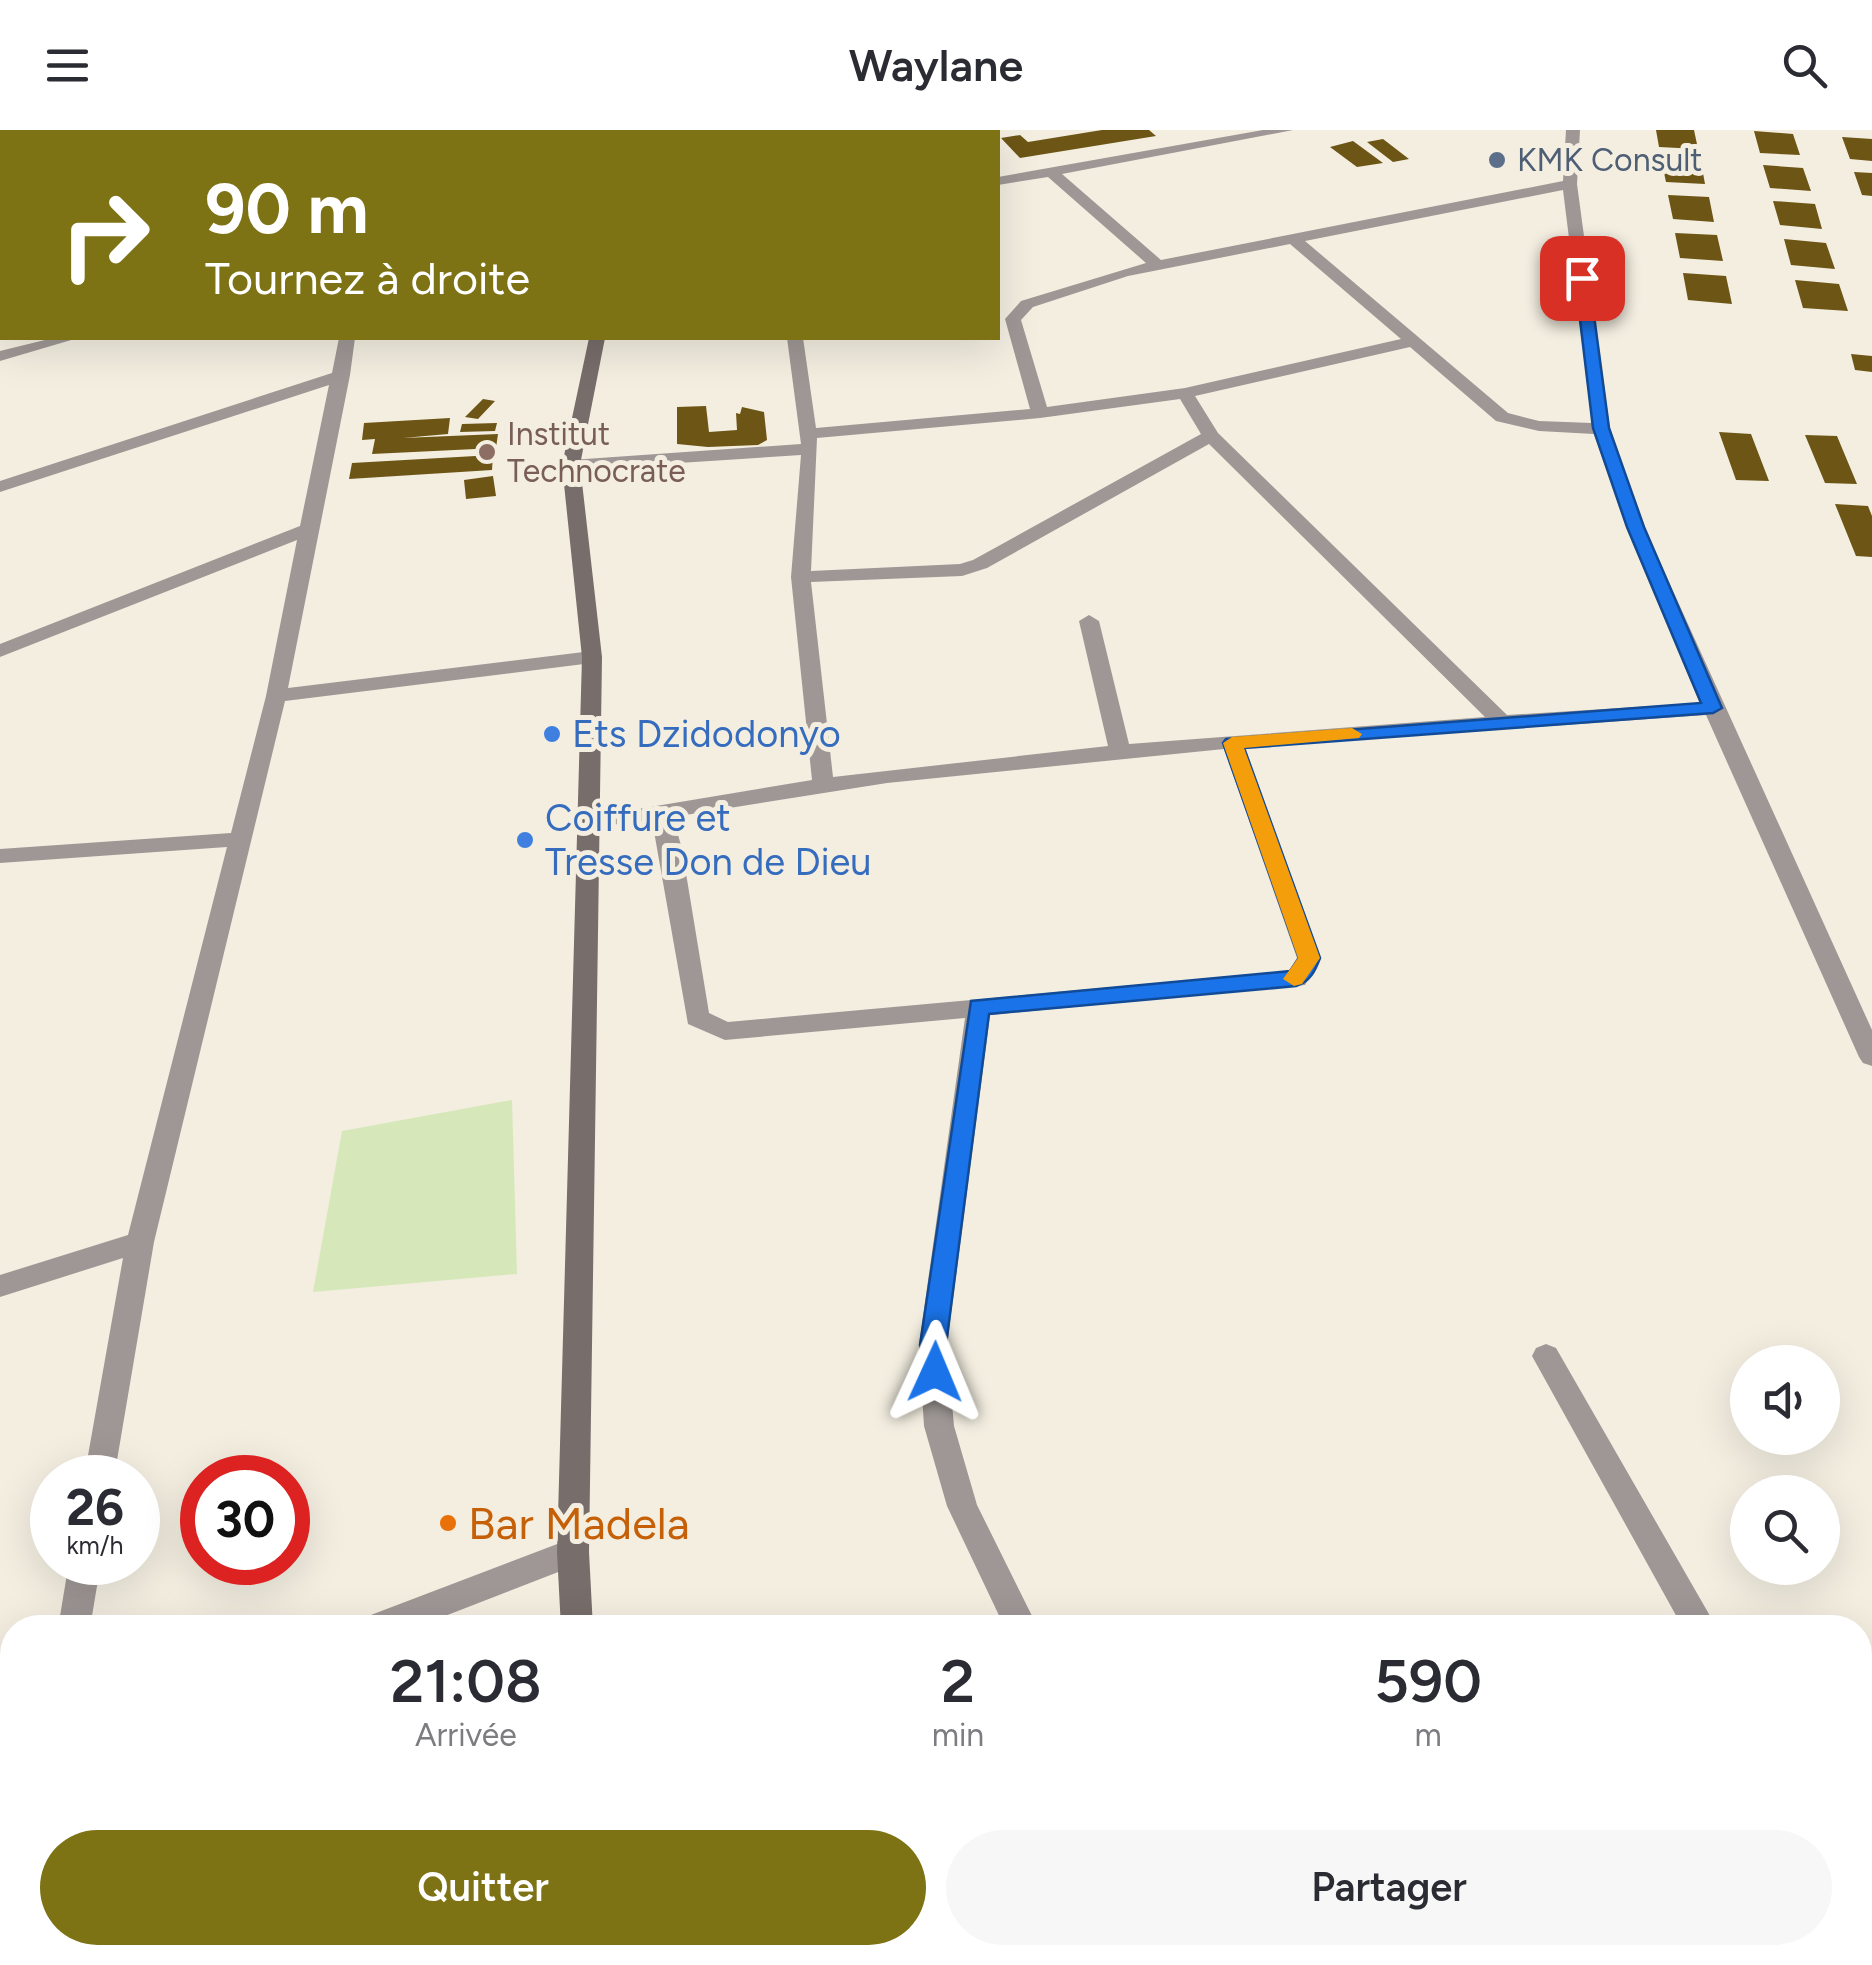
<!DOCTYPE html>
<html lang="fr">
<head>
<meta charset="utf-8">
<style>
	:root { --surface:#fff; --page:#f7f7f7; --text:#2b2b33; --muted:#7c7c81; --accent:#7d7214 }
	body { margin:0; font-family:Figtree,sans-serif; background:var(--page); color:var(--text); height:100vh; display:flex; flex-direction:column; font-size:38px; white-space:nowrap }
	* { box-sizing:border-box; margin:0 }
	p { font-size:32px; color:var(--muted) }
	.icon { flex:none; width:55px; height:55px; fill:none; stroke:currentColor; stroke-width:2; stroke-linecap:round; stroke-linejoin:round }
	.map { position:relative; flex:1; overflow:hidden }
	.sheet { position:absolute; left:0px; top:1485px; width:1872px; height:350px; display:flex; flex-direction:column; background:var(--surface); border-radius:40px 40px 0 0; box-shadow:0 10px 40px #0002 }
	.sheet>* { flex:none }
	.hud { position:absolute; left:0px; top:0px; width:1000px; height:210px; box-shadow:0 10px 40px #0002; background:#7d7214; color:#fff; overflow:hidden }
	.controls { position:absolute; left:1730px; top:1215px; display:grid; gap:20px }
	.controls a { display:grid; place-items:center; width:110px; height:110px; border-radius:50%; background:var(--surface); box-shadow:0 10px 40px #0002; font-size:50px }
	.speed { position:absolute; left:30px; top:1325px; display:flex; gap:20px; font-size:50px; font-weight:700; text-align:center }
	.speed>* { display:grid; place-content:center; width:130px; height:130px; border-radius:50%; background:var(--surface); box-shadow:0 10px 40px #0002; line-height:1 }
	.speed small { font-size:25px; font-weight:400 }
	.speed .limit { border:15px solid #d22; background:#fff; color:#111 }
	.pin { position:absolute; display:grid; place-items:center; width:85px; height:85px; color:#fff; margin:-42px; border-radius:20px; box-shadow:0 5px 15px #0006 }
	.me { position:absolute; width:110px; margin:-55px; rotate:1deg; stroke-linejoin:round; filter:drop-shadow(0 0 8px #0008) }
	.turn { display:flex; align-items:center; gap:35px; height:210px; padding:0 40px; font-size:45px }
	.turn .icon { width:130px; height:130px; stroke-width:2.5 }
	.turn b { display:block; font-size:70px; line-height:85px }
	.eta { display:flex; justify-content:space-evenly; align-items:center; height:170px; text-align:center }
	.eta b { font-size:60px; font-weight:600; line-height:70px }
	.button { display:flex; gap:20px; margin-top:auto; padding:20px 40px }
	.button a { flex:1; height:115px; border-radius:60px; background:var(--accent); color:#fff; font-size:40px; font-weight:600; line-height:115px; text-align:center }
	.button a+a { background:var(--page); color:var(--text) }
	header { display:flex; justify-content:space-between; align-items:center; height:130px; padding:0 40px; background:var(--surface); font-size:45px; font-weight:600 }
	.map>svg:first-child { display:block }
	.green { fill:#d6e8b9 }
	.building { fill:#6c5515 }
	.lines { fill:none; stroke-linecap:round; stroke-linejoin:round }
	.street { fill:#9e9795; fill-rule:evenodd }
	.secondary { fill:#776d6b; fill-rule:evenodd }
	.highway { fill:#453836; fill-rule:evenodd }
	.route { fill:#1a73e8; stroke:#114b97; stroke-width:2.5 }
	.slow { fill:#f59e0b }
	.service-dot { fill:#5c6f8a; stroke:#f3eee0; stroke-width:4 }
	.education-dot { fill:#8d6e63; stroke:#f3eee0; stroke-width:4 }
	.shop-dot { fill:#3f7fe0; stroke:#f3eee0; stroke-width:4 }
	.food-dot { fill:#e8710a; stroke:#f3eee0; stroke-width:4 }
	.labels { text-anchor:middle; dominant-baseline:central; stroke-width:10; stroke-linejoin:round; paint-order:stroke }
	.far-service-label { font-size:32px; fill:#4e5e75; stroke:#f3eee0; text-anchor:start }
	.far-education-label { font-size:32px; fill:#785e54; stroke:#f3eee0; text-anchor:start }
	.shop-label { font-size:38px; fill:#366cbe; stroke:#f3eee0; text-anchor:start }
	.near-food-label { font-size:45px; fill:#c56008; stroke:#f3eee0; text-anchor:start }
</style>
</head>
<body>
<header><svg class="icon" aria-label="menu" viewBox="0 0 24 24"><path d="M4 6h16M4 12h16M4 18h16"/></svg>Waylane<svg class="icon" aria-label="search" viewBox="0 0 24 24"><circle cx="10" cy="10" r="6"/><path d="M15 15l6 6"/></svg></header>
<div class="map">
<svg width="1872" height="1835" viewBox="0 0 1872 1835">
	<rect width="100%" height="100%" fill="#f3eee0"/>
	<path class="green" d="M512,970L517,1144L313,1162L342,1001Z"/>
	<path class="building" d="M1102,0H1149L1156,6L1020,28L1001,8L1020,5L1028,12Z
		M1656,0H1694L1698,19L1659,17Z
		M1754,1L1793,4L1800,25L1760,23Z
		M1842,7L1872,9V31L1850,29Z
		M1383,9L1409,29L1393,32L1367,12Z
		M1353,11L1383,33L1357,37L1330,17Z
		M1661,29L1701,32L1705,54L1666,52Z
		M1763,35L1803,38L1811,61L1770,58Z
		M1854,42L1872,43V66L1862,65Z
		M1668,65L1709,67L1714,92L1673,89Z
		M1773,71L1815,74L1822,99L1780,95Z
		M1675,103L1717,105L1723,131L1680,128Z
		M1784,109L1826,113L1835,139L1791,135Z
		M1683,143L1726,146L1732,174L1688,170Z
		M1795,150L1839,154L1848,181L1803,178Z
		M1851,224L1872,226V242L1855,240Z
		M483,269L495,271L478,289L465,287Z
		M706,276L709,302L737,300L736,283L740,284L742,277L764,282L767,310L758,315L708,317L677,314V277Z
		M450,288L448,304L403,308L498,304L496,318L372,324L375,309L362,310L364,293Z
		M497,293L495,301L460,302L462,294Z
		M1719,302L1751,304L1769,351L1736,350Z
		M1805,305L1837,306L1857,354L1825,353Z
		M493,325L492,340L349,349L352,333Z
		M493,346L496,366L466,369L464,350Z
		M1835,374L1868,376L1872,386V427L1856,426Z"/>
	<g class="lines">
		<path class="street" d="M1263,0H1293L1062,44L1161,130L1563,51L1566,0H1580L1577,54L1610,299L1644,397L1872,900V936L1863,933L1859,927L1706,585L1245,617L1321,828L1305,855L990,885L947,1215L954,1296L977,1375L1038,1498H1005L947,1376L924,1296L919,1215L965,888L725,910L688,894L652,690L586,698L575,691L586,684L614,683L812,650L791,447L801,325L571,340L562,335L571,330L801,314L787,208H803L816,298L1030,279L1005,189L1021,171L1146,133L1048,47L998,55V47ZM1563,60L1592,293L1539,291L1508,283L1305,111ZM1290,114L1401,209L1185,258L1047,277L1021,190L1033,177L1128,146ZM1410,217L1496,291L1539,301L1594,304L1626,397L1700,573L1507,585L1218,303L1195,266ZM1180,269L1201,304L973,430L960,434L811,441L817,308L1040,288ZM1209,314L1485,587L1129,614L1099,491L1089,485L1079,491L1108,616L833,647L811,452L962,446L987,438ZM1224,619L1297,828L1289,841L728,892L709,883L682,719L673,687L887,653Z
			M53,208H78L0,231V221Z
			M339,208H355L350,245L288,558L592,521L602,527L592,533L285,571L154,1112L114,1348H84L123,1128L0,1167V1145L128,1105L227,717L0,733V719L231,703L266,566L297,410L0,527V514L300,396L329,255L0,362V351L332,243Z
			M1546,1214L1556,1218L1717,1498H1683L1532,1226L1536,1218Z
			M573,1408L584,1412L589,1422L584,1432L414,1498H358L363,1488Z
			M69,1432H101L90,1498H58Z
			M12,1618V1650L0,1655V1622Z
			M1860,1652L1872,1657V1719L1860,1724Z
			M12,1821L48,1822L49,1835H13Z
			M1190,1822H1229L1234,1835H1195Z
			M1564,1822H1623L1617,1835H1559Z"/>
		<path class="secondary" d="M0,37H2V81H0Z
			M589,208H605L580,335L602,527L589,1422L593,1498H561L557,1422L582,527L562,335Z
			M587,1822H623L625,1835H589Z"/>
		<path class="highway" d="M556,0H572L573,2H557Z"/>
	</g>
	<path class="route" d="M1582,143L1589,148L1609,298L1644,397L1722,578L1713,583L1244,618L1320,828C1315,841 1310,852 1296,856L989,884L946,1215L948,1242L944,1250L935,1253L925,1250L920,1215L971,871L1290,841L1299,828L1223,613L1226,609L1701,573L1627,397L1593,298L1575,148Z"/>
	<path class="slow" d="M1352,598L1362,604L1359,608L1244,618L1320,828L1302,854L1294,856L1283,849L1298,828L1223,613L1232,607Z"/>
	<circle class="service-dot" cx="1497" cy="30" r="10"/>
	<circle class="education-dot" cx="487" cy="322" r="10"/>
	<g class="shop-dot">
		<circle cx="552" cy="604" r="10"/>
		<circle cx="525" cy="710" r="10"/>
	</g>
	<circle class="food-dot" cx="448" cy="1393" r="10"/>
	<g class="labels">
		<g class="far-service-label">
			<text x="1517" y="30">KMK Consult</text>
		</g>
		<g class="far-education-label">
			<text x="507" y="304">Institut<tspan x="507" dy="37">Technocrate</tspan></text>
		</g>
		<g class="shop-label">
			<text x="572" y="604">Ets Dzidodonyo</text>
			<text x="545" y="688">Coiffure et<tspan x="545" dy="44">Tresse Don de Dieu</tspan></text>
		</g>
		<g class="near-food-label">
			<text x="468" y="1393">Bar Madela</text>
		</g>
	</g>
</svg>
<div class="controls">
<a><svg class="icon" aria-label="sound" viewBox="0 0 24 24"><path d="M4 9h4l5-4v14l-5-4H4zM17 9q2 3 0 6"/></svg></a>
<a><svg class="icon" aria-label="search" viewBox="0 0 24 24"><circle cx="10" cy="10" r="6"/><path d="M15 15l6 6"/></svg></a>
</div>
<div class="speed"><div>26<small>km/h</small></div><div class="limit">30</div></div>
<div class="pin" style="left:1582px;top:148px;background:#d93025"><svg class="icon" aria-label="arrive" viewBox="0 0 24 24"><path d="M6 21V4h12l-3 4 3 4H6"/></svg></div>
<svg class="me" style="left:935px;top:1242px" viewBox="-20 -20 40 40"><path d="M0-17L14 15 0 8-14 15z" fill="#1a73e8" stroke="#fff" stroke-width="4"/></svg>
<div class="hud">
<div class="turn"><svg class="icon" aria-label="right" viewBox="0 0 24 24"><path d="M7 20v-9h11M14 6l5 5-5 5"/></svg><div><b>90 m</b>Tournez à droite</div></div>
</div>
<section class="sheet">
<div class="eta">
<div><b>21:08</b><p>Arrivée</p></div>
<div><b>2</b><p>min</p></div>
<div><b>590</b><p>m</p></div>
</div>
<div class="button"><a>Quitter</a><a>Partager</a></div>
</section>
</div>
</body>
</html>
